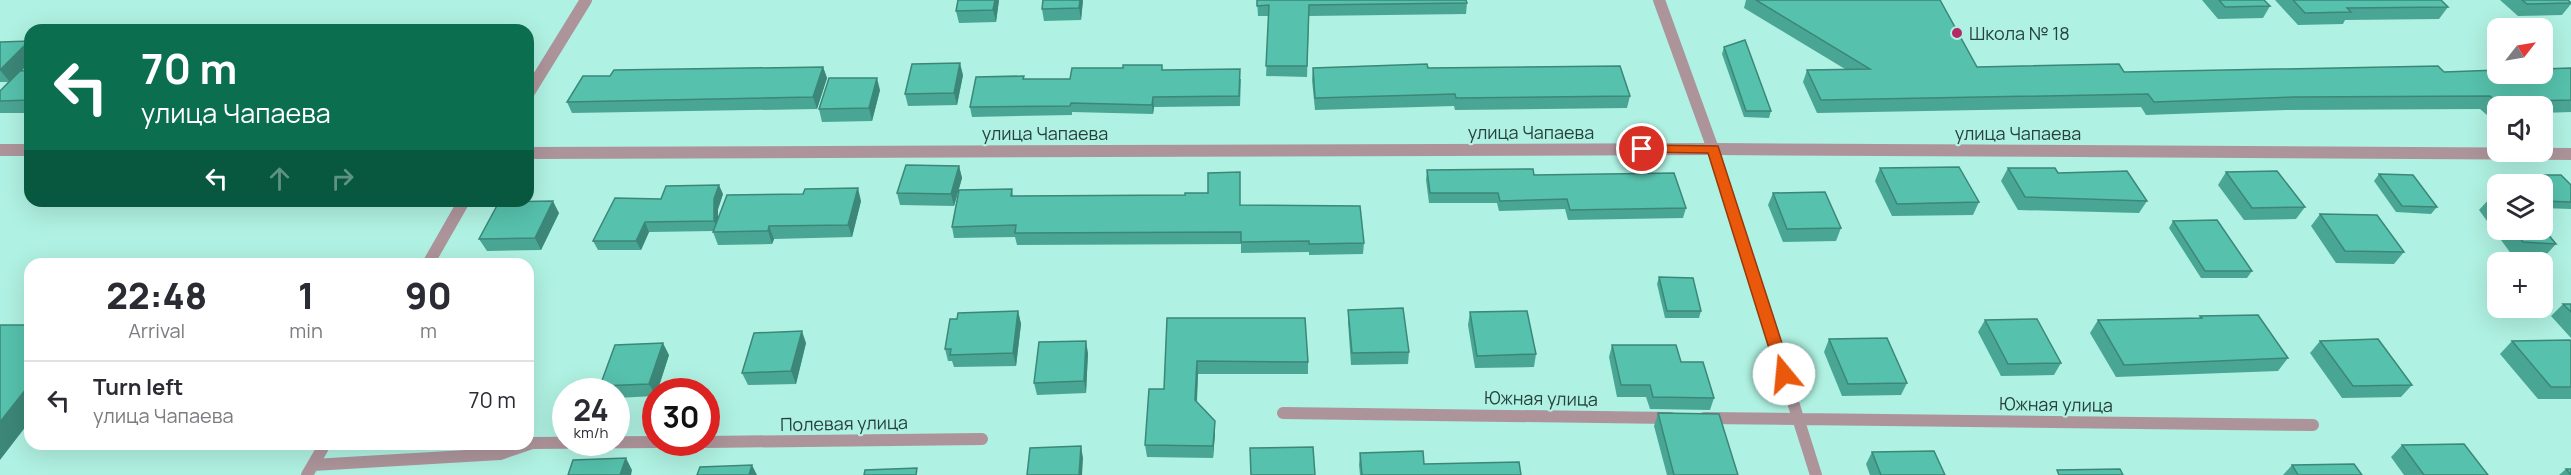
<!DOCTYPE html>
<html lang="en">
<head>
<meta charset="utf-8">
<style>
	:root { --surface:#fff; --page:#f2f2f3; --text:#2b2b33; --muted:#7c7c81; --line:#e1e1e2 }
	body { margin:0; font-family:Manrope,sans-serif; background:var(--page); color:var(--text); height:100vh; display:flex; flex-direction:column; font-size:22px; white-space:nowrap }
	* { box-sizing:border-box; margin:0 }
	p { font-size:20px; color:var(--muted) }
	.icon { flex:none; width:33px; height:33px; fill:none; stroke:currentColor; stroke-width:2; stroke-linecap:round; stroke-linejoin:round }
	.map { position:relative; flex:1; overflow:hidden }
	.drawer { position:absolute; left:24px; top:258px; width:510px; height:192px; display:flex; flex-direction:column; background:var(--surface); border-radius:18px; box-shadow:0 6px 24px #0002 }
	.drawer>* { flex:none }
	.hud { position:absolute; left:24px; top:24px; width:510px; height:183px; border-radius:18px; box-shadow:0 6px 24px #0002; background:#0b6e4f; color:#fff; overflow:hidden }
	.needle { width:39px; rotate:59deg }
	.controls { position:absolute; left:2487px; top:18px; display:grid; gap:12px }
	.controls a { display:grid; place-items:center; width:66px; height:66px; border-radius:12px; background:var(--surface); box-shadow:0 6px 24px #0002; font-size:30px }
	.speed { position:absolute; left:552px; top:378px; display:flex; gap:12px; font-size:30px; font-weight:700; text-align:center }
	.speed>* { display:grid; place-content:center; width:78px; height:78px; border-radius:50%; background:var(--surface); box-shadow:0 6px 24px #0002; line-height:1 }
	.speed small { font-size:15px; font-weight:400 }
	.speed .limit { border:9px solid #d22; background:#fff; color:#111 }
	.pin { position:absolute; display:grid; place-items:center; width:51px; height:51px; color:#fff; margin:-26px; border:3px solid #fff; border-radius:50%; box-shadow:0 2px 6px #0007 }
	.me { position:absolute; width:66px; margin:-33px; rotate:343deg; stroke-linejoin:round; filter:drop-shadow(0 0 4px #0008) }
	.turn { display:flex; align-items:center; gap:21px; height:126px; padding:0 18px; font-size:27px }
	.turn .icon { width:78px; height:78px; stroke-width:2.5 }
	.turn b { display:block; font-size:42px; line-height:51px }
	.lanes { display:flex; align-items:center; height:57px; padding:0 18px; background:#0003; justify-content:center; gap:30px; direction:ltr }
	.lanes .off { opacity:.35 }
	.eta { display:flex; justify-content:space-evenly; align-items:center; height:102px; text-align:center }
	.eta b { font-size:36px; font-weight:800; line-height:42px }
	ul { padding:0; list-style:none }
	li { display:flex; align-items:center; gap:18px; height:78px; padding:0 18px; border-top:2px solid var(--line) }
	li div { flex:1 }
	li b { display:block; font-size:22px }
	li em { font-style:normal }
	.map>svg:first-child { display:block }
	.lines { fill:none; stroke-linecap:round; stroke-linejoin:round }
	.minor { stroke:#ad949b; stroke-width:12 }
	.tertiary { stroke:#ad949b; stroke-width:12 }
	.wall { fill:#4aa694 }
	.shaded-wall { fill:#3c8778 }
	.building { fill:#56c1ac; stroke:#3c8778; stroke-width:1.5 }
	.route { fill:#ea580c; stroke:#983908; stroke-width:1.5 }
	.poi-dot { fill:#b42a67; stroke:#aff1e2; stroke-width:2 }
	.labels { text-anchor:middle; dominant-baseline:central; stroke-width:4.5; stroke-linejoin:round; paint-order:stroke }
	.poi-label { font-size:18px; fill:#27423c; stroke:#aff1e2; text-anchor:start }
	.street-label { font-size:18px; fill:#27423c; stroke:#aff1e2 }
</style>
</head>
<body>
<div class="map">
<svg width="2571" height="475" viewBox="0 0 2571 475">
	<rect width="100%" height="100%" fill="#aff1e2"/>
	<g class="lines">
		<path class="minor" d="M1659,0L1713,149L1816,475
			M528,94L586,0
			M428,264L464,201
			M1283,413L1671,418
			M1704,418L2313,425
			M706,442L982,439
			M313,465L500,454L532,443L656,442
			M307,475L325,444"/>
		<path class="tertiary" d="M0,150H30
			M528,153L1713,149L2571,154"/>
	</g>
	<path class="wall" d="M958,0H999L996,22L959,23L956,11Z
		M1083,0L1081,20L1044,21L1042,9Z
		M1257,0L1467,3L1466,14L1309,16L1307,77L1266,76L1269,16H1258Z
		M1746,0H1940L1977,67L2124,72H2444L2571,68V112L2542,113V106H2498V115H2487L2480,109L2286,110L2146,115L2141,107L1817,113L1803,82L1807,70L1845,69L1744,8Z
		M2202,0H2264L2270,6L2263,18L2218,19Z
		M2275,0H2441L2448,7L2439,19L2345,20L2343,24L2298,25Z
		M2500,0H2568L2571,3V4L2562,15L2518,16Z
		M0,42L30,43V62L22,71L30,70V113H0V91L8,82H0Z
		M1724,47L1771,111L1769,118L1744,117L1722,54Z
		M1162,65V70L1241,79L1240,106L1154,107L1153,114L1072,112V115L972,117L970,107L1024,79H1070L1123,68Z
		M823,67L827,78L817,109L572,113L567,102L610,76Z
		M1313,68H1428L1630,96L1627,108L1455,110L1454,106L1315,110L1312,80Z
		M963,75L957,105L908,106L905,94Z
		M880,90L872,121L822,122L819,109Z
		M959,166L962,178L954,206L900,205L897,193Z
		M1880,168L1979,202L1973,215L1892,216L1875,181Z
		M2008,168L2058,173L2147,201L2139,213L2018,210L2001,181Z
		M1427,170L1534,175L1686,208L1683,218L1568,220L1565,209L1499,211L1497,203H1429L1426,180Z
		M2226,172L2305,207L2296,219L2244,220L2218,185Z
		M2379,174L2437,207L2431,214L2396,212L2374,181Z
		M2515,175L2571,185V209L2542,208V184H2512L2509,182Z
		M1012,189L1013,196L1240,205L1364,243L1363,254L1309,255V252L1241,253V244L1017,245L1015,237L954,238L952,227Z
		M1773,193L1841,228L1836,241L1783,242L1768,205Z
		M723,194L718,209V219L861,201L852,237L774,239L772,244L718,245L713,232L714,231L649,232L641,250H598L593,241L661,199Z
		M2490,198H2498V230H2542L2556,244L2544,257L2512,255L2479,210Z
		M559,213L541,250L487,251L479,239Z
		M2320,214L2404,252L2394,264L2336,263L2311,226Z
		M2173,221L2252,271L2247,278H2201L2169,228Z
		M1659,277L1701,311L1699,318H1665L1657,284Z
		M2563,304H2571V338L2551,316Z
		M1348,310L1409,352L1408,364L1351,365L1348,322Z
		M1018,311L1021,324L1016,366L954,367L952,361H948L945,349L957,319Z
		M1470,312L1536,354L1534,367L1475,368L1468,325Z
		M2200,316L2288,358L2278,371L2116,377L2090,333L2098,320L2199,318Z
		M1167,318L1308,362V374H1198L1197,402L1215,421V433L1213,458L1147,457L1145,445L1164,389Z
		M1985,320L2061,363L2054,375L2001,376L1978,332Z
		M1829,339L1907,383L1901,395L1842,396L1824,352Z
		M2320,341L2412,385L2401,397L2342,398L2310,353Z
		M2512,341L2571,342V399H2538L2500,354Z
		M806,343L796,384L748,385L742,373Z
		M1612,345L1681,362L1714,398L1710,410L1650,409L1646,397H1617L1609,357Z
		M1088,353L1086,393L1037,395L1034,383Z
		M669,355L657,392H656L655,396L616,398V392H603L600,386Z
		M1658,413L1738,475H1667L1654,426Z
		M2402,445L2488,475H2404L2391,457Z
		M1872,452L1945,475H1870L1866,464Z
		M1360,453L1424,464L1521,475H1360L1359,465Z
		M2292,465L2362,475H2283Z
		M2566,469L2571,475H2559Z"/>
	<path class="shaded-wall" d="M995,0H999L996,22L993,10Z
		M1080,0H1083L1081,20L1079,8Z
		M29,41L30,43V62L10,82L0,70Z
		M960,63L963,75L957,105L954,93Z
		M823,67L827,78L817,109L813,97Z
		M877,78L880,90L872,121L869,108Z
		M1153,97L1154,107L1153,114L1152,105Z
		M959,166L962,178L954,206L951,194Z
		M719,185L723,194L718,209V231L714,221V199Z
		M858,188L861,201L852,237L848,225Z
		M553,201L559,213L541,250L535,238Z
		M645,222L649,232L641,250L636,241Z
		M769,226L774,239L772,244L768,231Z
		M1018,311L1021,324L1016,366L1013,353Z
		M802,331L806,343L796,384L791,371Z
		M1086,341L1088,353L1086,393L1084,381Z
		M663,343L669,355L657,392H656V396L649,384Z
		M1197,361L1198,374L1196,413L1195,400Z
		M30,384V421L0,460V422Z
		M1215,421V433L1213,458V446Z
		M1081,446L1083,458L1082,475H1079Z
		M626,458L632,470L631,475H620Z
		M752,465L757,475H749Z"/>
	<path class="building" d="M958,0H995L993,10L956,11Z
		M1043,0H1080L1079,8L1042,9Z
		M1257,0H1466L1467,3L1309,5L1307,66H1266L1269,5L1257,6Z
		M1756,0H1940L1977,67L2119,64L2124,72L2438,66L2444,72L2498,70V74H2542V69L2571,68V100L2497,102L2490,96L2295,97L2154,102L2148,94L1821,100L1807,70L1870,69Z
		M2219,0H2264L2270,6L2225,7Z
		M2293,0H2441L2448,7L2347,8L2351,12L2305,13Z
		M2522,0H2568L2571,3L2527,4Z
		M1745,40L1771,111H1746L1724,47Z
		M29,41L0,70V42Z
		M960,63L954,93L905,94L912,64Z
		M1427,64L1428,68L1620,66L1630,96L1456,98L1455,94L1315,98L1313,68Z
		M1123,65H1162V70L1240,69L1239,96L1153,97L1152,105L1071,103L1070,106L970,107L976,77L1024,76L1023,79H1070L1072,68H1123Z
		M823,67L813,97L567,102L583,76H610L614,70Z
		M30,70V100L0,101V91L20,71Z
		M829,78H877L869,108L819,109Z
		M906,165L959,166L951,194L897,193Z
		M1959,167L1979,202L1897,204L1880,168Z
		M2008,168H2055L2058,173L2127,171L2147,201L2025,197Z
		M1533,169L1534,175L1674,173L1686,208L1570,210L1567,199L1500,201L1498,193H1430L1427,170Z
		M2277,171L2305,207L2252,208L2226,172Z
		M1240,172V205L1360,206L1364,243L1309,244V241L1241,242V232L1015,233L1016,225L952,227L959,190L1012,189L1011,196L1185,195V193H1208V173Z
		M2379,174L2413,175L2437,207L2402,206Z
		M2515,175H2561L2571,185V202L2542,201V184H2524Z
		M719,185L714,199V221L645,222L636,241H593L615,198L661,199L666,186Z
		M858,188L848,225L769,226L768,231L713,232L727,195L803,194L805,189Z
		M1825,192L1841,228L1787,229L1773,193Z
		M2490,198H2498V208Z
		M553,201L535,238L479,239L499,202Z
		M2320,214L2377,215L2404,252L2345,251Z
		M2217,220L2252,271H2205L2173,221Z
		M2542,227L2556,244L2523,242L2514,230H2542Z
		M1659,277L1693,278L1701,311H1667Z
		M2563,304H2571V312Z
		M1403,308L1409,352L1352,353L1348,310Z
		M1018,311L1013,353L950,355L951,349H945L950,319H957L958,313Z
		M1527,311L1536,354L1477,356L1470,312Z
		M2258,315L2288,358L2124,365L2098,320L2202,318L2200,316Z
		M1167,318H1305L1308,362L1197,361L1195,400L1215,421L1213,446L1145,445L1149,389H1164Z
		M2037,319L2061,363L2008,364L1985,320Z
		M0,325H30V384L0,422Z
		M802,331L791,371L742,373L754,333Z
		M1887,338L1907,383L1848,384L1829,339Z
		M2378,339L2412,385L2353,386L2320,341Z
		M2570,340L2571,342V387H2551L2512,341Z
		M1086,341L1084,381L1034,383L1039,342Z
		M663,343L649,384L600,386L615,345Z
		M1612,345H1676L1681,362H1703L1714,398L1653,397L1650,385H1621Z
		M1658,413L1719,414L1738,475H1674Z
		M2464,444L2488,475H2424L2402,445Z
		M1081,446L1079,475H1027L1030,448Z
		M1313,447L1315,475H1251L1250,448Z
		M1423,451L1424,464L1519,462L1521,475H1362L1360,453Z
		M1934,451L1945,475H1881L1872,452Z
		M626,458L620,475H568L573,460Z
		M2354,464L2362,475H2298L2292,465Z
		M752,465L749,475H697L700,467Z
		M917,468L916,475H864L865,470Z
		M2120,469L2123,475H2059L2057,470Z
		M2566,469H2571V475Z"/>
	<path class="route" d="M1642,145L1718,146L1792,374L1789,378L1784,380L1777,374L1708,153L1638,152L1636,149Z"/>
	<circle class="poi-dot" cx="1957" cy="33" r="6"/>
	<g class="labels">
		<g class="poi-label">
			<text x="1969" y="33">Школа № 18</text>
		</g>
		<g class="street-label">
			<text x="1531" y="132">улица Чапаева</text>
			<text x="1045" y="133">улица Чапаева</text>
			<text x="2018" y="133">улица Чапаева</text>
			<text transform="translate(1541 398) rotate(1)">Южная улица</text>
			<text transform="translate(2056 404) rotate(1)">Южная улица</text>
			<text transform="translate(844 423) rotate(-1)">Полевая улица</text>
		</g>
	</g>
</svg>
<div class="controls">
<a><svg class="needle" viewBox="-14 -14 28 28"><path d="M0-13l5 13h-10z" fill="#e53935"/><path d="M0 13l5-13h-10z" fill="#7c7c81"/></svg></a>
<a><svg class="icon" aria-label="sound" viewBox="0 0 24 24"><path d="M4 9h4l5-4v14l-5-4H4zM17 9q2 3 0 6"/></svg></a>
<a><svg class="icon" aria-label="layers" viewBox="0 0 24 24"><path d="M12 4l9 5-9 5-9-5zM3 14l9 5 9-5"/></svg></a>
<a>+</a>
</div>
<div class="speed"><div>24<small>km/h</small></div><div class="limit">30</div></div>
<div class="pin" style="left:1642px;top:149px;background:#d93025"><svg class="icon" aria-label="arrive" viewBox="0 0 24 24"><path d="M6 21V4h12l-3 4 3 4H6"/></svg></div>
<svg class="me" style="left:1784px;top:374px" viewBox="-20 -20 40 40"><circle r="19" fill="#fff"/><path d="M0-13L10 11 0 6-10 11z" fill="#ea580c"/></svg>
<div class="hud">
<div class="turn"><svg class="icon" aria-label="left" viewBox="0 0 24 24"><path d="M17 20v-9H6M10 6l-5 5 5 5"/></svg><div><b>70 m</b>улица Чапаева</div></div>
<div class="lanes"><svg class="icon" aria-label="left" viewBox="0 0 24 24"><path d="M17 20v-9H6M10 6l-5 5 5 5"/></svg><svg class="icon off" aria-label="ahead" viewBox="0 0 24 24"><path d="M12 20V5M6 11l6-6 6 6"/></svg><svg class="icon off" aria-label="right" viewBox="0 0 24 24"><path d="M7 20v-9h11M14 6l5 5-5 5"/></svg></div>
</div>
<section class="drawer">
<div class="eta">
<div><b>22:48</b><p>Arrival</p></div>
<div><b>1</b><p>min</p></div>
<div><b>90</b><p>m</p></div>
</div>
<ul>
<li><svg class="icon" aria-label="left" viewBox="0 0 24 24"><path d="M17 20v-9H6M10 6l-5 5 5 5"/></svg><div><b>Turn left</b><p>улица Чапаева</p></div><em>70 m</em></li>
</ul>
</section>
</div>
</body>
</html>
